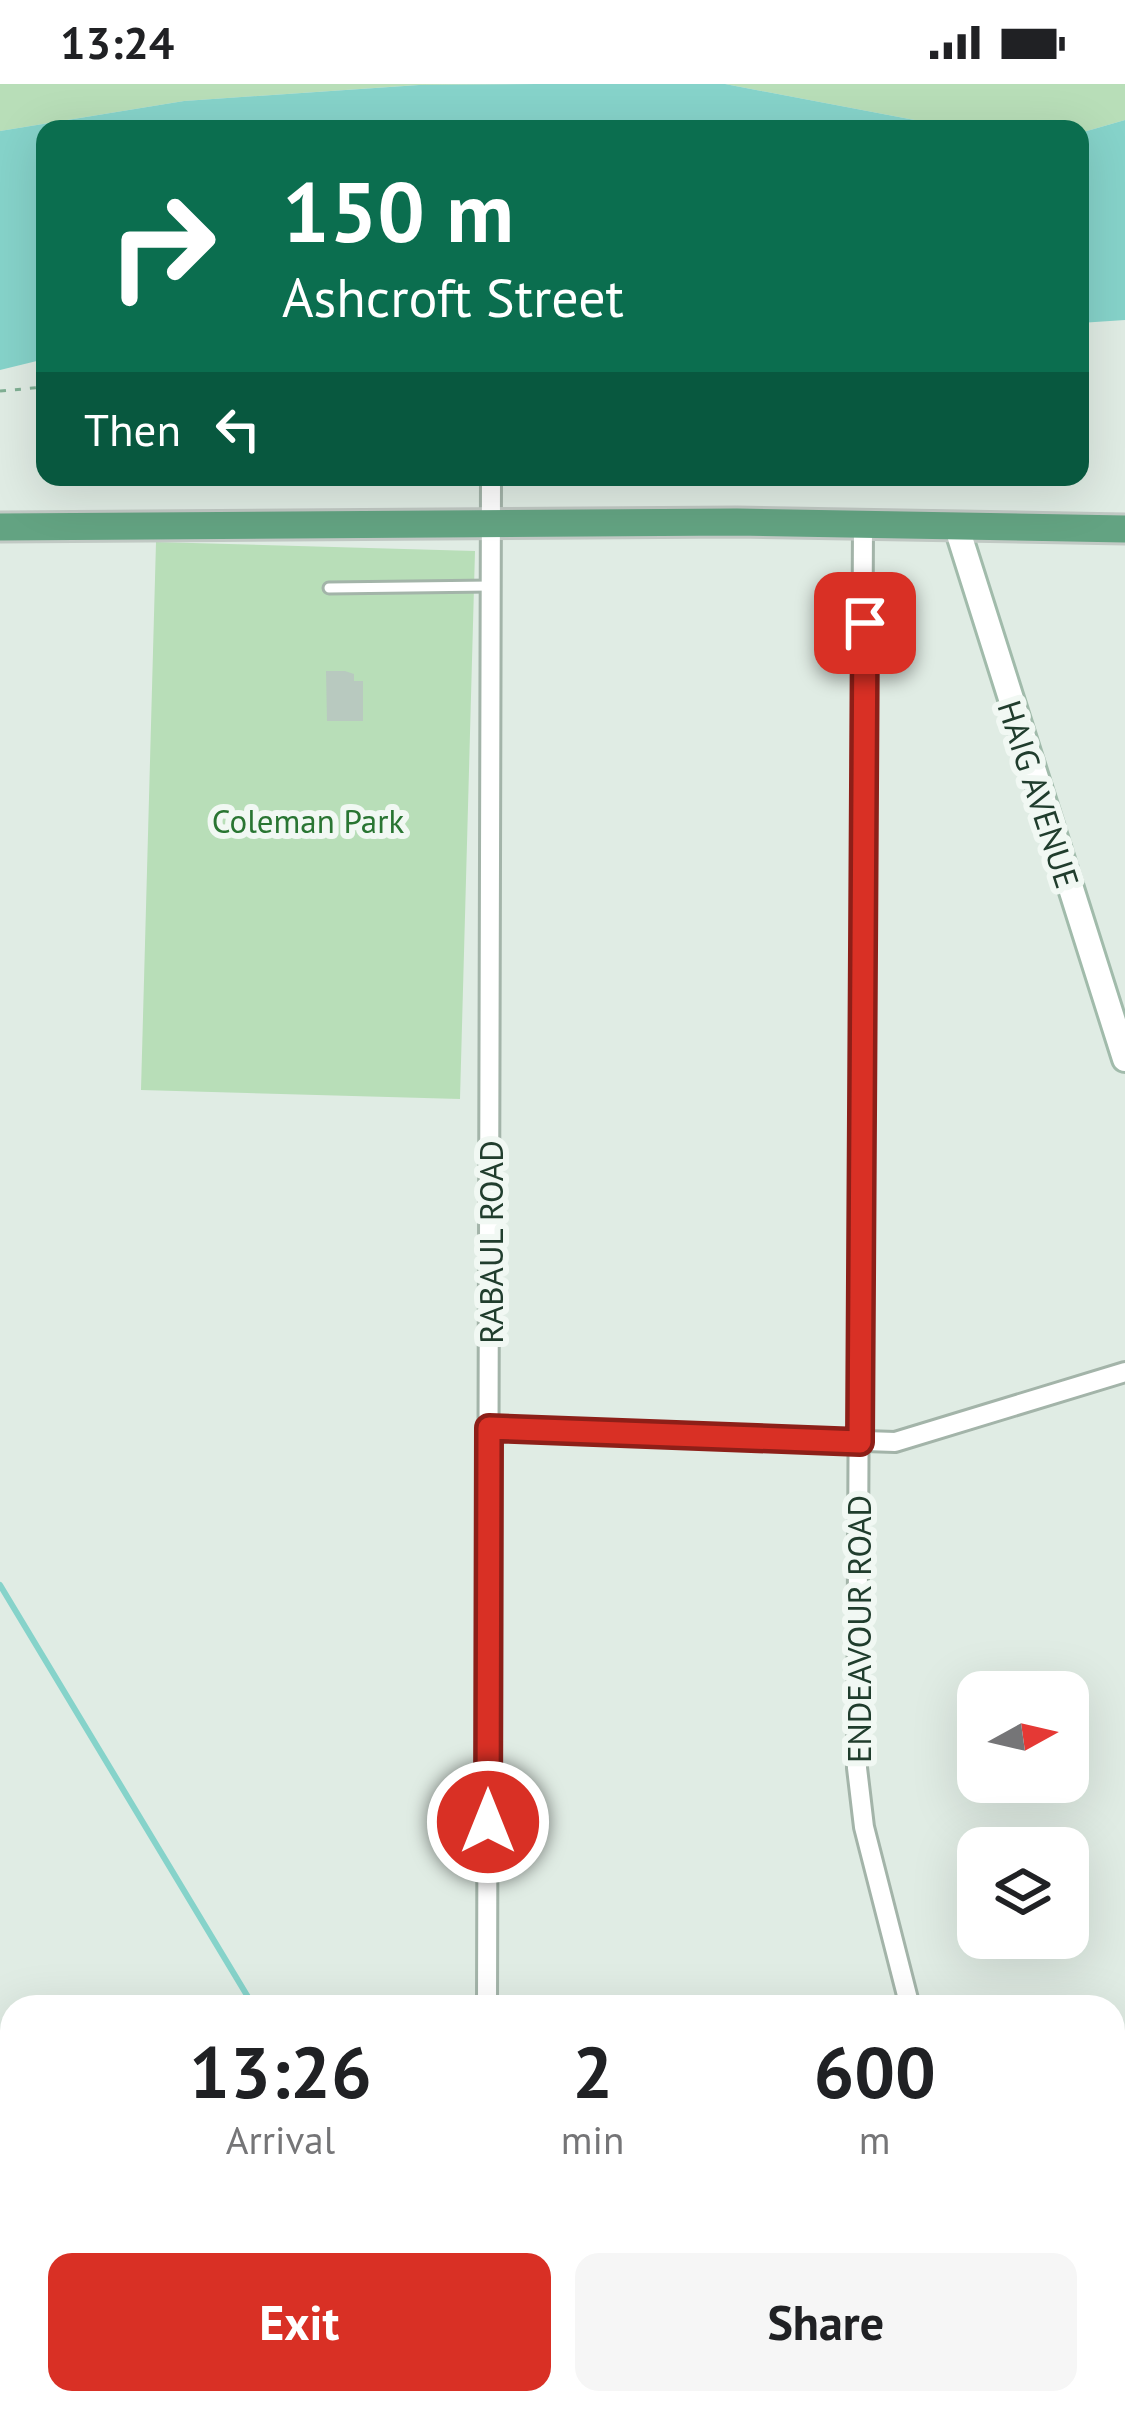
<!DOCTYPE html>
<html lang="en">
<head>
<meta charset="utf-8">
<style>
	:root { --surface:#fff; --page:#f6f6f6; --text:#202124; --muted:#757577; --accent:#d93025 }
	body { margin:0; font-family:"PT Sans",sans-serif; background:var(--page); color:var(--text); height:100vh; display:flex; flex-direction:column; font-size:45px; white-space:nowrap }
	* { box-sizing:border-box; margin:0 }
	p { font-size:39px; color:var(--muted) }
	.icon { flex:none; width:66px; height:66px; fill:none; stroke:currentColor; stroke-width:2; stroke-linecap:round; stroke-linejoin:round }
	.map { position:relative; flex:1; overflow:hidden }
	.side { position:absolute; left:0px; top:1911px; width:1125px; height:420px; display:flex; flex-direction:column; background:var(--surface); border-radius:36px 36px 0 0; box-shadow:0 12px 48px #0002 }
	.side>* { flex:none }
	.hud { position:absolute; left:36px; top:36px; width:1053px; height:366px; border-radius:24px; box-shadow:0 12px 48px #0002; background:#0b6e4f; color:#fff; overflow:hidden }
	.needle { width:78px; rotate:82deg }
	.controls { position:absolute; left:957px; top:1587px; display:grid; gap:24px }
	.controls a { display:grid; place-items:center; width:132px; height:132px; border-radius:24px; background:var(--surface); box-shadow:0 12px 48px #0002; font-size:60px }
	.pin { position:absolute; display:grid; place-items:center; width:102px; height:102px; color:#fff; margin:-51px; border-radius:24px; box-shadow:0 6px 18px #0006 }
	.me { position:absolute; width:132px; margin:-66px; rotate:0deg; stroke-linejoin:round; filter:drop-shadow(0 0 9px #0008) }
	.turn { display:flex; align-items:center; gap:42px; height:252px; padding:0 48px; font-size:54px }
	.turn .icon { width:156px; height:156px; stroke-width:2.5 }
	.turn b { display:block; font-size:84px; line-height:102px }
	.then { display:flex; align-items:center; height:114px; padding:0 48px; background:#0003; gap:24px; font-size:45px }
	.eta { display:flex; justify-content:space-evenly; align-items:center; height:204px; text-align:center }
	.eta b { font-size:72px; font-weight:600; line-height:84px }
	.action { display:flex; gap:24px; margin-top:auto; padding:24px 48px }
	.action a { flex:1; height:138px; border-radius:24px; background:var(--accent); color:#fff; font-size:48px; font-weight:600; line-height:138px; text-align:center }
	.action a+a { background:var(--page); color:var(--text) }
	.status { display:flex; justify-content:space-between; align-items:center; height:84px; padding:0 60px; background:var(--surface); direction:ltr }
	.status svg { height:33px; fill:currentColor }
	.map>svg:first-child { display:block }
	.built { fill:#cedcd2 }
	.green { fill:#b8deb8 }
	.water { fill:#86d3ca }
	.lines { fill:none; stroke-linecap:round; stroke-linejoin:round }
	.stream { stroke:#86d3ca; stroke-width:6 }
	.taxiway { stroke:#9eb2a6; stroke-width:48 }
	.building { fill:#b8c9bf }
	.lane-casing { stroke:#a3b4a9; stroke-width:15 }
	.street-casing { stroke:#a3b4a9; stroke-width:24 }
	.secondary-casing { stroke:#a1bbab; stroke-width:30 }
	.primary-casing { stroke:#c1c9c4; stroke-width:33 }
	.path { stroke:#80b094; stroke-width:3; stroke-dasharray:6 9; stroke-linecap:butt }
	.lane { stroke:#fff; stroke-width:9 }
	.street { stroke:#fff; stroke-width:18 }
	.secondary { stroke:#fff; stroke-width:24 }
	.primary { stroke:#63a382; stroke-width:27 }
	.route-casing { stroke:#8d1f18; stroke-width:30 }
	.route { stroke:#d93025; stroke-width:21 }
	.labels { text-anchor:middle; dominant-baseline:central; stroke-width:12; stroke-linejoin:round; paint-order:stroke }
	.street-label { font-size:33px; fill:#203d2d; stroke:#f1f8f3 }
	.park-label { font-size:33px; fill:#297532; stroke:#f1f8f3 }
</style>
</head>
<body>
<div class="status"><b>13:24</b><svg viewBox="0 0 49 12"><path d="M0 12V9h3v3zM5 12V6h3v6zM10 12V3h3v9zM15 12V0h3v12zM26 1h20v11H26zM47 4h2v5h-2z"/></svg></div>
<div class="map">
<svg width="1125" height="2331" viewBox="0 0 1125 2331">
	<rect width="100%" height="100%" fill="#e0ece4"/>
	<path class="built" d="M1125,1985V2331H1067L1063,2319H1113V1989Z
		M0,2072L12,2077V2319H995L999,2331H0Z"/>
	<path class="green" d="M0,0H537L418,1L184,17L0,47Z
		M725,0H1125V36L1080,49V45H962Z
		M156,458L475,467L460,1015L141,1006Z
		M14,2319H120L170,2331H0V2321Z
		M501,2319H686L687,2331H503Z"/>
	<path class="water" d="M537,0H725L962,45H45V275L0,286V47L184,17L419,1Z
		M1125,36V236L1080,239V49Z"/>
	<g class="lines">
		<path class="stream" d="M0,1501L254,1923"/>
		<path class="taxiway" d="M0,2302L12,2300
			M304,2319L318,2331
			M211,2329L227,2330L254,2319"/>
	</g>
	<path class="building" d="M326,587H345L354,590V597H363V637H327Z"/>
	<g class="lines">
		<g class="lane-casing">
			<path id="lane" d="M329,504L491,502
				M0,2154H12
				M495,2319L497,2331"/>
		</g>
		<g class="street-casing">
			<path id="street" d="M863,441L857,1684L864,1743L910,1923
				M489,1344L895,1358L1125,1288
				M487,1923L491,393
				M0,2058L12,2063
				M1024,2319L1029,2331"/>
		</g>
		<g class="secondary-casing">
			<path id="secondary" d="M957,444L1125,975"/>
		</g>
		<g class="primary-casing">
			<path id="primary" d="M0,443L737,438L1125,445"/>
		</g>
		<path class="path" d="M0,307L45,303"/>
		<use href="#lane" class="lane"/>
		<use href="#street" class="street"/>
		<use href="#secondary" class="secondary"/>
		<use href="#primary" class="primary"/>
	</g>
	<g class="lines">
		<g class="route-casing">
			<path id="route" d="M488,1738L489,1344L860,1358L865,539"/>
		</g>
		<use href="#route" class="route"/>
	</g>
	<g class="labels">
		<g class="street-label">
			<text transform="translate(1039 710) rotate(72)">HAIG AVENUE</text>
			<text transform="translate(490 1158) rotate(-90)">RABAUL ROAD</text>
			<text transform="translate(858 1545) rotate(-90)">ENDEAVOUR ROAD</text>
		</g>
		<g class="park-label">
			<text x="308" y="736">Coleman Park</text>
		</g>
	</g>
</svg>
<div class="controls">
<a><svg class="needle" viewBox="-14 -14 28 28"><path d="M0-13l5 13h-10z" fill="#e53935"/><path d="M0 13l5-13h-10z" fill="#757577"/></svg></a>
<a><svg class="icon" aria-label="layers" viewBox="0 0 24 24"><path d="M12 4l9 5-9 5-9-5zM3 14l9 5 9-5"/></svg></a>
</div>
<div class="pin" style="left:865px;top:539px;background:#d93025"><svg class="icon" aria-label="arrive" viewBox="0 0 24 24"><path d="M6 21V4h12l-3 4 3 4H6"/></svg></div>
<svg class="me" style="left:488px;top:1738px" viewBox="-20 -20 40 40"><circle r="17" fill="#d93025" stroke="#fff" stroke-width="3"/><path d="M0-11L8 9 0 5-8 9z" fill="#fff"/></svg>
<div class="hud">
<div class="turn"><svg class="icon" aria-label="right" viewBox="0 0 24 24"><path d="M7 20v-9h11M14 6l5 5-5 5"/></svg><div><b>150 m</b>Ashcroft Street</div></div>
<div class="then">Then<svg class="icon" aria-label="left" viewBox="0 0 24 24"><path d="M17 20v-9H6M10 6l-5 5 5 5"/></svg></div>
</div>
<section class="side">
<div class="eta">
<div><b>13:26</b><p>Arrival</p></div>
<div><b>2</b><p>min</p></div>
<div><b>600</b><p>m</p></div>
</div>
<div class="action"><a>Exit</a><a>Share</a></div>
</section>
</div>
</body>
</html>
